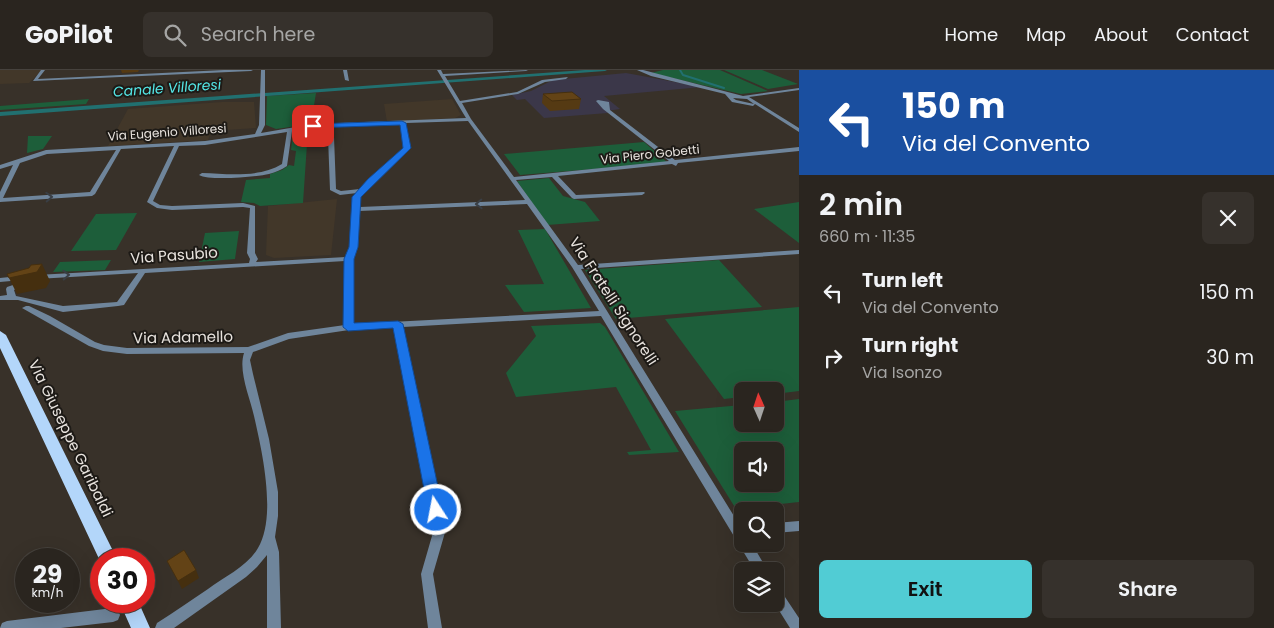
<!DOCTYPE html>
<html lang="en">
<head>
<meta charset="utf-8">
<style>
	:root { --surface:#2a251f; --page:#36312c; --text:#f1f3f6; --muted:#a5a5a4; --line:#46423d; --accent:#51ccd4 }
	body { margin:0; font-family:Poppins,sans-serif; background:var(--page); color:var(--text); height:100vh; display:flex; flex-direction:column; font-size:19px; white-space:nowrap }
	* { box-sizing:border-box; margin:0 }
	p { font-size:16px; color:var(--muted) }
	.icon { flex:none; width:28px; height:28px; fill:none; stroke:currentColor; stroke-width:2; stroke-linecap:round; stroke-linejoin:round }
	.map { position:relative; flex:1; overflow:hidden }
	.side { display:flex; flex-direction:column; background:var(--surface); width:475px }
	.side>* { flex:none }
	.hud { background:#1a4fa0; color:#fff; overflow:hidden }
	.needle { width:32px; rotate:357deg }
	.buttons { position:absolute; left:734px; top:312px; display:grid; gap:10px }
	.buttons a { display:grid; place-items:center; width:50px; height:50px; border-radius:8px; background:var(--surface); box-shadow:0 5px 20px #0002,0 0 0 1px var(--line); font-size:25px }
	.speed { position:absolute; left:15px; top:478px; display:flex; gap:10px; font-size:25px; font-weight:700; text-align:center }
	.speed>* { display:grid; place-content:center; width:65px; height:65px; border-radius:50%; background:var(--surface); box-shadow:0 5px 20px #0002,0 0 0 1px var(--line); line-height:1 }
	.speed small { font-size:12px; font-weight:400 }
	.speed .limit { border:8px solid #d22; background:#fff; color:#111 }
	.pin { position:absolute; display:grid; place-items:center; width:42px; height:42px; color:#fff; margin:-21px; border-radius:10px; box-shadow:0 2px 8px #0006 }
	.me { position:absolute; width:55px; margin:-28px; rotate:349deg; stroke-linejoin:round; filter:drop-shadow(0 0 4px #0008) }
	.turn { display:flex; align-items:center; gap:18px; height:105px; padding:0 20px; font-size:22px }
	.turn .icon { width:65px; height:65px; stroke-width:2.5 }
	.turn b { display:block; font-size:35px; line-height:42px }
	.round { display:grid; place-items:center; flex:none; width:52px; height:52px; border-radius:8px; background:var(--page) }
	.headline { display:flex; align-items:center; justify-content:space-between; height:85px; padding:0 20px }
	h1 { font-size:30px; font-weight:600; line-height:38px }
	.cta { display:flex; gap:10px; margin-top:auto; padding:10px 20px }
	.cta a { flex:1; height:58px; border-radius:8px; background:var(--accent); color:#111; font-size:20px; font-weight:600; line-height:58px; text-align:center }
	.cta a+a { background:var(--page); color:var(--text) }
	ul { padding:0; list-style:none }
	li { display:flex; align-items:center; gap:15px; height:65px; padding:0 20px }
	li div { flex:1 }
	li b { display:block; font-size:19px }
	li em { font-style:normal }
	header { display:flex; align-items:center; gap:30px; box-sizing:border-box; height:70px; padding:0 25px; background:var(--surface); border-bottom:1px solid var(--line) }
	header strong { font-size:24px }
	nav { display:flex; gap:28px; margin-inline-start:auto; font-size:18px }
	.search { width:350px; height:45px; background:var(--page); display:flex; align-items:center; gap:12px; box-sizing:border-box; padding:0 18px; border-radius:8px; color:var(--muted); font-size:19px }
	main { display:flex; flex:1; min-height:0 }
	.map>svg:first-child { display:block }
	.built { fill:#423729 }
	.industrial { fill:#3b3749 }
	.green { fill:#1d5e3a; fill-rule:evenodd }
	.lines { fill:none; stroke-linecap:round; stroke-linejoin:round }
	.stream { stroke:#217070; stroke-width:2 }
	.canal { fill:#217070; fill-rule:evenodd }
	.street { fill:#6f859b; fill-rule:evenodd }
	.primary { fill:#b3d6fa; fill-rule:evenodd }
	.wall { fill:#553a13 }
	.shaded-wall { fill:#452f0f }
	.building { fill:#634316; stroke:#452f0f }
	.oneway { stroke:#3a3f45 }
	.route { fill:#1a73e8; stroke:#114b97 }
	.labels { text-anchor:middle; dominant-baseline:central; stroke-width:4; stroke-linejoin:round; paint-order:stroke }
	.far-street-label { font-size:12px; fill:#e8e3de; stroke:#1d1a16 }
	.far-water-label { font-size:14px; font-style:italic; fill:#54e7e7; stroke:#1d1a16 }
	.street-label { font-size:15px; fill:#e8e3de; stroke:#1d1a16 }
</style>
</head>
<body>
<header>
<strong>GoPilot</strong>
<div class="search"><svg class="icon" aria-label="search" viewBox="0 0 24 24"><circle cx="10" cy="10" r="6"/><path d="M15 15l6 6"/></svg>Search here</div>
<nav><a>Home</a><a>Map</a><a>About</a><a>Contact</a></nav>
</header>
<main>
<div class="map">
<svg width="799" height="558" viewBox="0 0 799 558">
	<rect width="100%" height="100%" fill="#383129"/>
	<path class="built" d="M0,0H42L29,13L0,14Z
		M452,29L461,45L455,48L387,52L384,34Z
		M222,32H254L256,58L211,61L208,70L108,76L128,39Z
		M337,129L331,185L274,188L266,185L268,136Z"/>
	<path class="industrial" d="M626,3L702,17L604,26L620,39L606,41L608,43L544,48L525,29L517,30L512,25L531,21L553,10Z"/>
	<path class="green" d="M663,0H720L768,21L741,24L651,3Z
		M724,0H762L798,14L768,19Z
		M316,23L311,54L276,59L266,55L267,26Z
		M89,29L86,34L0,40V36Z
		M308,59L303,133L260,136L254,133L241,132L246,110L270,108V104L282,100L289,95L294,96L296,81L291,80L293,62Z
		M28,66H52L43,79L27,83Z
		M644,72L668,93L520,105L504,84Z
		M549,108L563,126L585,132L600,151L547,155L517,111Z
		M799,132V173L754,139Z
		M137,143L116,180L71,181L96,144Z
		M545,159L591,238L524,242L505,215L544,214L518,160Z
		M239,161L235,189L199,192L205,163Z
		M111,190L105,200L53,202L60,192Z
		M719,190L762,237L616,249L585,200Z
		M799,237V321L775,324V321H742V327L724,329L665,249Z
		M600,253L605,257L679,382L629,385L627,382L651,380L616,317L516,327L506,303L536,266L531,256Z
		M799,329V432L736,439L675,341L742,335V354H775V332ZM742,381H775V414H742Z"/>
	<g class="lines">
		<path class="stream" d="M680,0L683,5L724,18"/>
		<path class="canal" d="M585,0H607L605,1L0,46V42Z"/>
		<path class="street" d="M41,0H45L38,9L224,0H253L251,1L33,11Z
			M261,0H265V55L261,63L313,54L466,48L437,0H441L443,4L528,0L526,1L445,6L460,31L517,22L542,10L568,7L566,9L545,12L518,24L462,33L471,49L514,107L669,91L603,39L596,31L598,30L609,32L610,40L675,90L799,77V81L678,93L676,96L672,94L558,106L576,125L644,122L645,123L642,125L574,129L572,128L552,107L516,110L578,195L799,180V184L581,199L742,459V474H752L768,501H755L601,246L403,257L446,459L433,504L442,558H428L421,504L434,459L394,257L349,260L289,269L253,282L250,290L253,304L269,369L278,422V446L275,467L279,482L281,558H267V485L257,497L246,507L174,558H155L157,553C175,542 191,530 208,519C224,507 248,496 258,478C277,446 262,381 254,346C250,328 238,301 244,283L127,284L103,281L89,276L22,238L26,236H29L50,246L95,272L104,275L127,278L248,277L288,263L345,255V191L145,203L124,235L118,236L63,242L18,230H0V226L7,225L6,219L7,217L25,211L29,213L14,220L16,226L63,236L117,232L138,203L37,209L33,207L37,205L249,193L250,189L247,183L250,138L243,137L172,140L157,138L147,132L174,76L121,79L95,124L92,126L0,132V122L13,95L0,99V95L46,80L205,71L255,64L259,55ZM468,51L525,130L360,137V127L373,111L410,78L406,53ZM401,54L404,78L369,109L360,119L341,121L336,119L334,67L331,65L328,67L330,120L340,125L357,123L354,127L350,177L346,187L256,192L258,189L255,183V136L243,133L172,136L160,135L153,131L179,76L205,75L287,62L282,94C259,108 228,104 202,103L199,105C209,111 256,107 269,104C276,102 281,100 287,96L292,61L313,58ZM116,80L90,122L3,128L20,93L47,84ZM527,134L572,197L599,241L353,254V189L358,177L359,141Z
			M343,0H347L349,11L345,10Z
			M637,0H643L743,26L799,18V20L749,27L799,58V62L755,34L753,36L732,32L725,24L651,6ZM733,28L747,29L754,34L736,30Z
			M19,206H22L23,208L22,210L0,212V208Z
			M799,451V461L775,463V453Z
			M775,516L779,518L799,548V558H790L775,534Z
			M113,538L118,540L120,545L118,550L113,552L61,558H0L2,553L7,551Z"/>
		<path class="primary" d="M0,261L6,265L117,489H101V493L0,278Z
			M119,531H138L150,558H131Z"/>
	</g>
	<path class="wall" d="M121,0H139L138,2L122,3Z
		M543,24L581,29L579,39L550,41L542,33Z"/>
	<path class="shaded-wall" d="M42,194L50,211L46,218L17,224L9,208Z
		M196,500L199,508L182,519L178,511Z"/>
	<path class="building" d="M572,22L581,29L552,31L543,24Z
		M42,194L37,202L9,208L7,204L29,198L31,195Z
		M184,480L196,500L178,511L167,491Z"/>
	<defs><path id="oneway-chevron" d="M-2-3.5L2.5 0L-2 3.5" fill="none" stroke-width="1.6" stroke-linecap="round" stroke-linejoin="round" transform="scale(1.25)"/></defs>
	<g class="oneway">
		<use href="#oneway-chevron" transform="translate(49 127) rotate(-3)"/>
		<use href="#oneway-chevron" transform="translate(479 134) rotate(178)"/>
		<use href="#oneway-chevron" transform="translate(66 205) rotate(-3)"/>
	</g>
	<path class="route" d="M402,51L406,53L411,78L361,127L358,177L354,189V253L398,251L403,254L443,440L441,445L436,447L431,445L428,440L393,258L348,261L343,257L344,189L349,177L352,127L368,109L403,78L400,55L313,58L310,56L313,54Z"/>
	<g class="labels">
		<g class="far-street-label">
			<text transform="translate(167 62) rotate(-4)">Via Eugenio Villoresi</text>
			<text transform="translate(650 84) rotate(-6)">Via Piero Gobetti</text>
		</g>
		<g class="far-water-label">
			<text transform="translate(167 18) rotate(-4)">Canale Villoresi</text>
		</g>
		<g class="street-label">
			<text transform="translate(174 185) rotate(-4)">Via Pasubio</text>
			<text transform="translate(614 231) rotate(57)">Via Fratelli Signorelli</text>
			<text transform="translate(183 267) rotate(-1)">Via Adamello</text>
			<text transform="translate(71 368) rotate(64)">Via Giuseppe Garibaldi</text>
		</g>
	</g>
</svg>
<div class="buttons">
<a><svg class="needle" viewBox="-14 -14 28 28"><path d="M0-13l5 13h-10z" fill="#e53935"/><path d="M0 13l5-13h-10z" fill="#a5a5a4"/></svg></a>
<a><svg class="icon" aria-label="sound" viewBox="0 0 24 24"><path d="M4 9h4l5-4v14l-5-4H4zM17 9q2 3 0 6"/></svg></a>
<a><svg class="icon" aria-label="search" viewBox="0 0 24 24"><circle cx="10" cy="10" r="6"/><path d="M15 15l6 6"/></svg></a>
<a><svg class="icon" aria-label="layers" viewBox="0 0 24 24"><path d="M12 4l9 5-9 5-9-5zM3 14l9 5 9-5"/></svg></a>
</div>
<div class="speed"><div>29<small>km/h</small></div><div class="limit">30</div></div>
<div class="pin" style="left:313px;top:56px;background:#d93025"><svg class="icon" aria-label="arrive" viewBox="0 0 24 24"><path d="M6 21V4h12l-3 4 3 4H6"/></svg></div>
<svg class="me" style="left:436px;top:440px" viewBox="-20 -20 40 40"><circle r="17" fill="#1a73e8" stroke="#fff" stroke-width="3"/><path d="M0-11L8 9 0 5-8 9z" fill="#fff"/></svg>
</div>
<section class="side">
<div class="hud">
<div class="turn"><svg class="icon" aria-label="left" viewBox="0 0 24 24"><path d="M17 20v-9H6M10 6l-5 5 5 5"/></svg><div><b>150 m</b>Via del Convento</div></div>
</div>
<div class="headline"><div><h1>2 min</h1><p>660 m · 11:35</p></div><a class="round"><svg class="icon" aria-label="close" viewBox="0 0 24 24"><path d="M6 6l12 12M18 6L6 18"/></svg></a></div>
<ul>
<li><svg class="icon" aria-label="left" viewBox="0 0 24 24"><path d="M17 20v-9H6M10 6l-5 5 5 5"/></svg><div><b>Turn left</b><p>Via del Convento</p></div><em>150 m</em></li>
<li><svg class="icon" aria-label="right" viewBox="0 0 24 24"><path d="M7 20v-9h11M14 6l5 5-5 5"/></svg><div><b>Turn right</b><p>Via Isonzo</p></div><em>30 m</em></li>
</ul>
<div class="cta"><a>Exit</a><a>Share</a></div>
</section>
</main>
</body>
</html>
